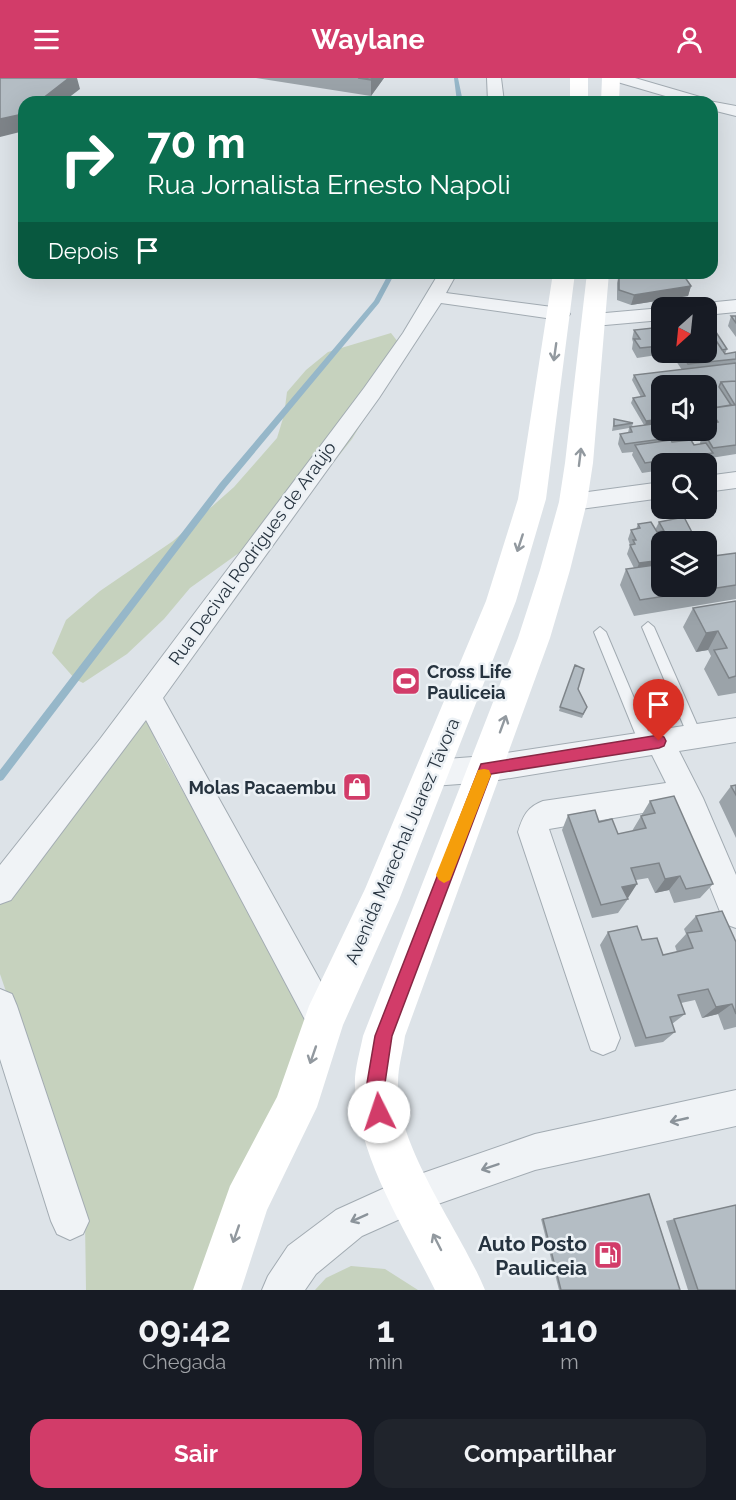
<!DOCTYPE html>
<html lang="pt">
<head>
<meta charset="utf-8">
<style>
	:root { --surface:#171b24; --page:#20242c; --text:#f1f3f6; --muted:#9ea1a6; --accent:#d23c69 }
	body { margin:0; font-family:Raleway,sans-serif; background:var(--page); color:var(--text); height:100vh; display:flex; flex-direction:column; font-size:22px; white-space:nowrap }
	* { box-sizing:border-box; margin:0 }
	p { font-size:20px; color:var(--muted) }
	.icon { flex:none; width:33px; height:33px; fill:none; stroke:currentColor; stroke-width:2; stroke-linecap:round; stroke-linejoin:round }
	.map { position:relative; height:1212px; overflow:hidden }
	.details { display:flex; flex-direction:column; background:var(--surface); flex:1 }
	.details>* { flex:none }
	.guide { position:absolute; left:18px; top:18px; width:700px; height:183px; border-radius:18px; box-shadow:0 6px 24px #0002; background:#0b6e4f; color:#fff; overflow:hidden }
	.needle { width:39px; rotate:207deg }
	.fabs { position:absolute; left:651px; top:219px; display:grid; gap:12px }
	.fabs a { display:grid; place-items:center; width:66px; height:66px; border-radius:12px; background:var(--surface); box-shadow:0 6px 24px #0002; font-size:30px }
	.pin { position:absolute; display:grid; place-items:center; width:51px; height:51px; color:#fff; margin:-62px -26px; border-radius:50% 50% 50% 0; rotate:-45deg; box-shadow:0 0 6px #0007 }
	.pin .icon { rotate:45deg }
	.me { position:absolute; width:66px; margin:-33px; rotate:356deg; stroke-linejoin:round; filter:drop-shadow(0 0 4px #0008) }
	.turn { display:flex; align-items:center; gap:21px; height:126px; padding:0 30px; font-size:27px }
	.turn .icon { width:78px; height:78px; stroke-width:2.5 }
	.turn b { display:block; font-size:42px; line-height:51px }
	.then { display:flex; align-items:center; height:57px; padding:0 30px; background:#0003; gap:12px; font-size:22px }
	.eta { display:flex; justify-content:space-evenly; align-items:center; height:102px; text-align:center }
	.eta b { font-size:36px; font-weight:700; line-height:42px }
	.primary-button { display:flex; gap:12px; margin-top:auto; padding:12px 30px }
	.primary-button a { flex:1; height:69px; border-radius:18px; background:var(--accent); color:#fff; font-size:24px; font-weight:700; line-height:69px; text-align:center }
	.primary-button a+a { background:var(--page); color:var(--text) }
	header { display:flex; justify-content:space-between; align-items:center; height:78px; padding:0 30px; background:var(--accent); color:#fff; font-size:27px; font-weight:700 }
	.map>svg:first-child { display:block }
	.green { fill:#c6d2be }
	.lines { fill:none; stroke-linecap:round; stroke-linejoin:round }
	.stream { fill:#96b7c9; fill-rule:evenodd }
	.lane-casing { stroke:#a2abb2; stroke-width:2 }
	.street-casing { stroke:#a2abb2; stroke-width:2 }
	.lane { fill:#f0f3f6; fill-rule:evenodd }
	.street { fill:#f0f3f6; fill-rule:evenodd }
	.secondary { fill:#fff; fill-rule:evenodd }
	.wall { fill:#9ba3a9; fill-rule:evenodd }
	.shaded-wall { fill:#7e8489 }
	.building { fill:#b4bdc4; stroke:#7e8489; stroke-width:1.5 }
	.oneway { stroke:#92999f }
	.oneway2 { stroke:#8b939a }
	.route { fill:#d23c69; stroke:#882744; stroke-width:1.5 }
	.slow { fill:#f59e0b }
	.labels { text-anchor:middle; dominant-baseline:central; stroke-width:5; stroke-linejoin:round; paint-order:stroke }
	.street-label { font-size:18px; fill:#26333f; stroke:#ecf1f5 }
	.poi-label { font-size:18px; font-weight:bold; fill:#26333f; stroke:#ecf1f5; text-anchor:start }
	.near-poi-label { font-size:21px; font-weight:bold; fill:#26333f; stroke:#ecf1f5; text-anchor:end }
</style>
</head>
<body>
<header><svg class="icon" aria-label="menu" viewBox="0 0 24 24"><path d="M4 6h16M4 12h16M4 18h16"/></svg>Waylane<svg class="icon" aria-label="person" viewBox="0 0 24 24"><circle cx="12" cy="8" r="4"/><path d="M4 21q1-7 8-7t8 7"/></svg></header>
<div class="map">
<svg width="736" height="1212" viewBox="0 0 736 1212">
	<rect width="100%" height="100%" fill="#dde3e8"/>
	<path class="green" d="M391,255L405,273L352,361L292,437L190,510L164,541L127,576L83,605L75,601L52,575L66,542L100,513L173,463L234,409L277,360L284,337L287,314L306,292L328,274Z
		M143,635L162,676L308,938L207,1212H86L85,1144L0,896V819Z
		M351,1188L385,1191L418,1212H315L326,1200Z"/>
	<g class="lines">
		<path class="stream" d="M454,0H458L463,24H457Z
			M389,195H395L379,225L226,409L3,702L0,703V692L220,405L374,223Z"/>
		<g class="lane-casing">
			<path id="lane" d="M648,544L654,549L702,658L700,662L695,664L690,662L688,658L642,549Z
				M600,549L606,554L653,665L651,669L646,671L641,669L639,665L594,554Z"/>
		</g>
		<g class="street-casing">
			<path id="street" d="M487,0H501L504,24H488Z
				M612,0H635L707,21L709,23L736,28V38L712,32V24H686L614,3Z
				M439,195H457L446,215L560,230L567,232L570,236L567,240L560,242L441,225L379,320L163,620L336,931L341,943L336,955L324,960L312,955L146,642L11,822L0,826V787L100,661L364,310L403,255Z
				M736,222V234L706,237V230H697L706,225Z
				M662,230V242L594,248L587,246L584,242L587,238L594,236Z
				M736,394V410L706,414V398Z
				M662,404V420L573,432L565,430L561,424L565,418L573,416Z
				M736,640V664L679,673L703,720L736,797V850L725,846L681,737L672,730L549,751L620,960L615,972L603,977L591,972L518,754C523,738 527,729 543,723L666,705L652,677L486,704L433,708L423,704L419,695L423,686L433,682L486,678Z
				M0,911L12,916L17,928L89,1143L83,1156L70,1162L57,1156L51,1143L0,981Z
				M736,1012V1048L535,1092L418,1133L362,1158L316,1196L305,1212H262L268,1198L288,1168L336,1132L400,1103L535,1056Z"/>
		</g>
		<use href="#lane" class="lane"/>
		<use href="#street" class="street"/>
		<path class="secondary" d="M570,0H588V24H570Z
			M602,0H620L619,24H601Z
			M553,195H575L546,421L516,523L399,822L343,947L317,1029L267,1132L241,1212H193L230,1108L277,1019L309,928L365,811L486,523L518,421Z
			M587,195H609L593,385L587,424L570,492L550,560L405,958C403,973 398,989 398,1004C394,1066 461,1153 485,1212H435C404,1149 358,1080 355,1008C354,992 360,974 363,958L518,560L540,492L559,424L565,385Z"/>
	</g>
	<path class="wall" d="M256,0H384L371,18Z
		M619,196L691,208L688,218L631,227L617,222V205Z
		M731,238H736V259L728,248Z
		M706,246L727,271L725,276L736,274V376L711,380L709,385L704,386H662V392L642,395L632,377L633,374L622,375L618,366L620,356L628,355L629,350L612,353L614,341L633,345L632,349L644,347L631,325L633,320L641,319L632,302L634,297L682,292L672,277L673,275L665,276L664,274H706ZM706,308V352H699L698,356L701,361L700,365V366L694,367L683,363L685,358L662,352L661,346Z
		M662,249V270L659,269L657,277L637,280L632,271L633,264L632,261L634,252Z
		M684,439L662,464V508L736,475V521L634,538L620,507L626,491L634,490L627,476L630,467L628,461L631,452L636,451L638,446L655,452L659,444Z
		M736,523V615L718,618L704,591L711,578L708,572L696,574L683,549L693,530Z
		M560,629H587L582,640L559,633Z
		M736,707V760L719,724L731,708Z
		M650,723L713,806L700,820L674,825L669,812L655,815L648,800L636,802L627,820L628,821L618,835L592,840L562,752L568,737L599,744L618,756L632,753Z
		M696,838L736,864V949L724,952L718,936L702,940L695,922L681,925L685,936L672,946L675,954L663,964L635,969L600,867L608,854L642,862L663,877L677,874L675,868L686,856L684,851Z
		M649,1116L680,1212H559L541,1141Z
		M736,1127V1212H688L666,1143Z"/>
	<path class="shaded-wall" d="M69,0H77L80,11L63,24H38Z
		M372,0H384L371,18V2Z
		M24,35V53L0,59V41Z
		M691,208L688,218L631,227L634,217Z
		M706,335L731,336L713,339L710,347L706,348Z
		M662,341V346L645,348L646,343Z
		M662,482V490L636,494L639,485Z
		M718,553L708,572L696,574L706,555Z
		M680,798L669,812L655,815L665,801Z
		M637,806L628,820L613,823L622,809Z
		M732,926L718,936L702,940L716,929Z"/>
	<path class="building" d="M0,0H69L38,24H24V35L23,36L0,41Z
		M358,0H372L371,2Z
		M625,195H682L691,208L634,217L619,212V196Z
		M731,238H736V245Z
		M710,245L727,271L722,272L715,261L711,262L706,256V246Z
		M662,249V260L656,261L660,268L640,270L634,261H640L634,252Z
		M715,261L725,276L736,274V281L688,286L680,274H706V262Z
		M736,285V303L721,304L719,309L731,327L706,331V308H662V341L646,343L633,320L645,318L634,297Z
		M736,303V367L713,370L704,355H707L706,352V346L718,344L714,338L706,339V331L735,327L721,304Z
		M614,341L633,345L614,348Z
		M660,345L662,347V352H681L685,358L625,366L620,356L632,354L630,349Z
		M671,362L672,364L691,362L694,367L706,365L713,375L645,385L635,367Z
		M684,439L697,464H662V482L639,485L630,467L635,466L633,462H636L631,452L640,450L638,446L651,444L657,454L664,453L659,444Z
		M736,475V507L640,522L626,491L662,486V508H706V479Z
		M736,523V598L729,600L714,572L727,570L718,553L706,555L693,530Z
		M575,587L584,591L578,611L587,629L583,636L560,629Z
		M736,707V717L731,708Z
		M674,718L713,806L686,811L680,798L665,801L659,785L631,790L637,806L622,809L628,821L601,827L568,737L595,732L599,744L612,741L618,756L646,750L641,738L655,735L650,723Z
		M722,833L736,864V936L732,926L716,929L708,911L678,917L685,936L670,939L675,954L646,960L608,854L637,848L642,862L657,860L663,877L693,870L687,855L702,853L696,838Z
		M649,1116L680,1212H561L543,1141Z
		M736,1127V1212H698L674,1141Z"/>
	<defs><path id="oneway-shaft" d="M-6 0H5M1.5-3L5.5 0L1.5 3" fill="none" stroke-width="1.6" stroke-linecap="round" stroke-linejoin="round" transform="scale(1.5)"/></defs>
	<g class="oneway">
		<use href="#oneway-shaft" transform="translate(555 274) rotate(98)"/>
		<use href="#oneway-shaft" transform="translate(580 379) rotate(-83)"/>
		<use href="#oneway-shaft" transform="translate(520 465) rotate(108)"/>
		<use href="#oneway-shaft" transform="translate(503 646) rotate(-70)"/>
		<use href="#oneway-shaft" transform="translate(313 977) rotate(109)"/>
		<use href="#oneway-shaft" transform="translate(236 1156) rotate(109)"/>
		<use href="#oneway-shaft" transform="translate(437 1164) rotate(-117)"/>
	</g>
	<g class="oneway2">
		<use href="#oneway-shaft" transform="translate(679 1042) rotate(167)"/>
		<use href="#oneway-shaft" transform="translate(490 1089) rotate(161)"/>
		<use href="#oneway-shaft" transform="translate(359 1140) rotate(156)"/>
	</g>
	<path class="route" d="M659,657L664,659L666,663L664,668L659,670L491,696L392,958L385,1005L388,1034L385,1040L379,1043L372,1040L367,1005L375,958L481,686Z"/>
	<path class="slow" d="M484,691L489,692L491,697L452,797L450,802L444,805L439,802L436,797L478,692Z"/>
	<defs>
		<g id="stadium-square" transform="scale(1.5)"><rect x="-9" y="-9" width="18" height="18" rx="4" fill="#d23c69" stroke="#ecf1f5"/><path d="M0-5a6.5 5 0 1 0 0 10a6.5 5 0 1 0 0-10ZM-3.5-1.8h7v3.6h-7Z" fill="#fff"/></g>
		<g id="shop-square" transform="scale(1.5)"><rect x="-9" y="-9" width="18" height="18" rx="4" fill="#d23c69" stroke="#ecf1f5"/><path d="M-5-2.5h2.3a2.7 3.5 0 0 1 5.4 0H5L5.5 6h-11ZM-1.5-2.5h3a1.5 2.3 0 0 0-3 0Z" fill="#fff"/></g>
		<g id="fuel-square" transform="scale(1.5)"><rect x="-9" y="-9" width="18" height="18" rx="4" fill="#d23c69" stroke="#ecf1f5"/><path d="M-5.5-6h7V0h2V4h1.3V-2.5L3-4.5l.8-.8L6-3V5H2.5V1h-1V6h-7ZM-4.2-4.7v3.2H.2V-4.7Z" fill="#fff"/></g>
	</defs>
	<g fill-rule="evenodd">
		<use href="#stadium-square" x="406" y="603"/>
		<use href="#shop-square" x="357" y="709"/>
		<use href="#fuel-square" x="608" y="1177"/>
	</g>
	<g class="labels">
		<g class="street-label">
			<text transform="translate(252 475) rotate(-54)">Rua Decival Rodrigues de Araújo</text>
			<text transform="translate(402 763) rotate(-67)">Avenida Marechal Juarez Távora</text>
		</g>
		<g class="poi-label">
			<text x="427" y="593">Cross Life<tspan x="427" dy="21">Pauliceia</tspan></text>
			<text x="336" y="709" text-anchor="end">Molas Pacaembu</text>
		</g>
		<g class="near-poi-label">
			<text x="587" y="1165">Auto Posto<tspan x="587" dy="24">Pauliceia</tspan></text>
		</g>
	</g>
</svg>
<div class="fabs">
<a><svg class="needle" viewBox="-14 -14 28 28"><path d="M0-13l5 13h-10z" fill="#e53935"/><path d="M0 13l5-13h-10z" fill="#9ea1a6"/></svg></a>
<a><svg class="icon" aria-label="sound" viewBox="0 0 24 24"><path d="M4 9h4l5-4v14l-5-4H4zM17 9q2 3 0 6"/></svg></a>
<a><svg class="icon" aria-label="search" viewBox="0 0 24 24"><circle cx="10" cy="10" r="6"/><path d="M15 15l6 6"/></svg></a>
<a><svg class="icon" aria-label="layers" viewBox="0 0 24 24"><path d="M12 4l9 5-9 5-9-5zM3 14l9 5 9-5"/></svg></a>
</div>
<div class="pin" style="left:659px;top:663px;background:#d93025"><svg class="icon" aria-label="arrive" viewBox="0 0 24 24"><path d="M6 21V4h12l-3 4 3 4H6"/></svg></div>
<svg class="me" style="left:379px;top:1034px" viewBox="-20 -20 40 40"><circle r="19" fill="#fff"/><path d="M0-13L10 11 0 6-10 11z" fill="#d23c69"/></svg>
<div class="guide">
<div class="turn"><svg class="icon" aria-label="right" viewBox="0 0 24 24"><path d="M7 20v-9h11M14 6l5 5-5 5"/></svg><div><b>70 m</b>Rua Jornalista Ernesto Napoli</div></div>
<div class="then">Depois<svg class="icon" aria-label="arrive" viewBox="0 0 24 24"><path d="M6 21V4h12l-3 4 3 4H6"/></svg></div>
</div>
</div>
<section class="details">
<div class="eta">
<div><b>09:42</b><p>Chegada</p></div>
<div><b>1</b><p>min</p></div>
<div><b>110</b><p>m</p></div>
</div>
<div class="primary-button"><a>Sair</a><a>Compartilhar</a></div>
</section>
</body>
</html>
